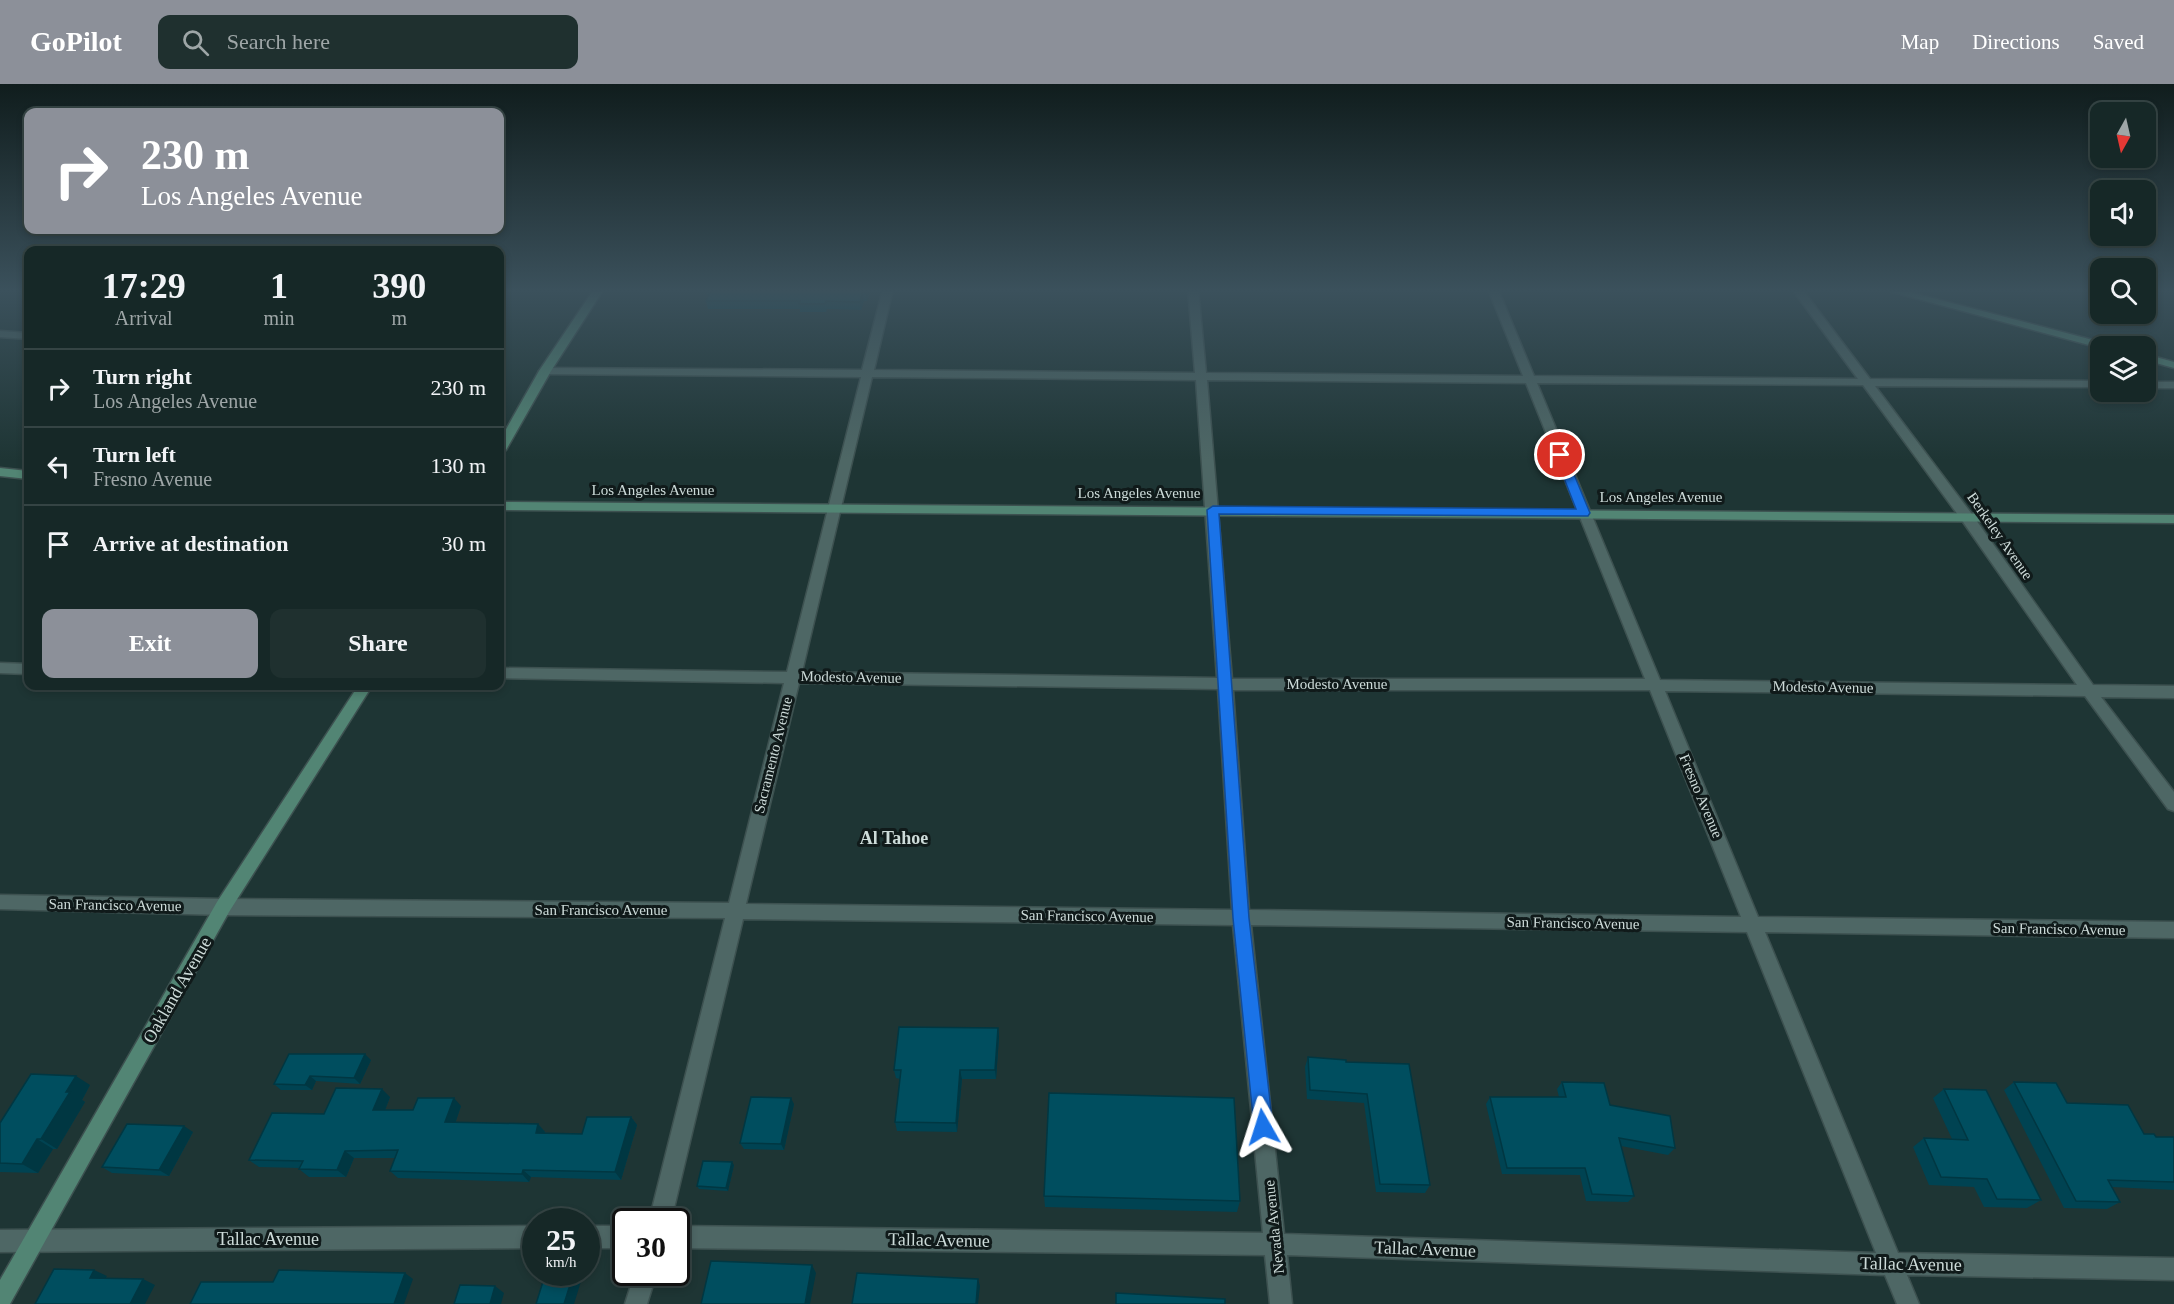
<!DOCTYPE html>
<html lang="en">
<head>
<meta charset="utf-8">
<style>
	:root { --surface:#162827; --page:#1f302f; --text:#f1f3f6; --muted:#9ea6a7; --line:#354444; --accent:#8c9099 }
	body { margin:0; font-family:"Times New Roman",serif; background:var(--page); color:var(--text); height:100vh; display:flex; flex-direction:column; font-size:22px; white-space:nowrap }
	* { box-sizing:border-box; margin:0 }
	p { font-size:20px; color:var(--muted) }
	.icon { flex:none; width:33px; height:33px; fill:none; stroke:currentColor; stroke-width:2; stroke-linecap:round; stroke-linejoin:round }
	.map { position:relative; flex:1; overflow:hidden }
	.sheet { position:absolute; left:24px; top:162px; width:480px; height:444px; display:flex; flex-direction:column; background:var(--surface); border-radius:12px; box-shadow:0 3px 9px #0003,0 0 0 2px var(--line) }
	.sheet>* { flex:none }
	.top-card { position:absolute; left:24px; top:24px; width:480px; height:126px; border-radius:12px; box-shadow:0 3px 9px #0003,0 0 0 2px var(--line); background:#8c9099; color:#fff; overflow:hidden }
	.needle { width:39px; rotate:188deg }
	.buttons { position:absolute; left:2090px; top:18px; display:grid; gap:12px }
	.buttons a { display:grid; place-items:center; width:66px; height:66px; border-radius:12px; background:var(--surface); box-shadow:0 3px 9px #0003,0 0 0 2px var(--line); font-size:30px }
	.speed { position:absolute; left:522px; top:1124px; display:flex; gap:12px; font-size:30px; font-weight:700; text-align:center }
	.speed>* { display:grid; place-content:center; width:78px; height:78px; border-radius:50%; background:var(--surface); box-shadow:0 3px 9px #0003,0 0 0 2px var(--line); line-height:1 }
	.speed small { font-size:15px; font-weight:400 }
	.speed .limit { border:3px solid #111; border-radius:9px; background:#fff; color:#111 }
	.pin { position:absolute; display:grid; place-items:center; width:51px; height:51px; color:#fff; margin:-26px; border:3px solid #fff; border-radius:50%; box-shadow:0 2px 6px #0007 }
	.me { position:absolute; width:66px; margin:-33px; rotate:354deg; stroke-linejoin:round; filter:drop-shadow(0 0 4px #0008) }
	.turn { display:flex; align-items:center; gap:21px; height:126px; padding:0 18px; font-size:27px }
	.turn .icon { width:78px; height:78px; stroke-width:2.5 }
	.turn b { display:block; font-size:42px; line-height:51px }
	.eta { display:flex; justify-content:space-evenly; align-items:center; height:102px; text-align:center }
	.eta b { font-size:36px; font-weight:600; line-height:42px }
	.cta { display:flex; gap:12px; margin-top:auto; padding:12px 18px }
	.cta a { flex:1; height:69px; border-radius:12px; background:var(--accent); color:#fff; font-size:24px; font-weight:600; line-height:69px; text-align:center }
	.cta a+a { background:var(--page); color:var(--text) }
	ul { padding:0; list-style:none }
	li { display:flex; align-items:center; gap:18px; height:78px; padding:0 18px; border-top:2px solid var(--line) }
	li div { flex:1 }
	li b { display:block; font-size:22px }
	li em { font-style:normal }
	header { display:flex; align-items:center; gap:36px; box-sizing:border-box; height:84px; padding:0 30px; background:var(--accent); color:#fff }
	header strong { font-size:28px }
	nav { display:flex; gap:33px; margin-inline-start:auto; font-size:21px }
	.search { width:420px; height:54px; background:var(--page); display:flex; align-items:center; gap:15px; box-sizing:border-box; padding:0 21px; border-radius:12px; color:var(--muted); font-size:22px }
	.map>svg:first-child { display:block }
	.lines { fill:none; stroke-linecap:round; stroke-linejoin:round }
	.street-casing { stroke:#3d5150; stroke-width:3 }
	.secondary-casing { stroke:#3d5150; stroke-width:3 }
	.street { fill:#4e6765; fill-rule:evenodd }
	.secondary { fill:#528574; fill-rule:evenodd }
	.wall { fill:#004352 }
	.shaded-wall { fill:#003742 }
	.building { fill:#004e5f; stroke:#003742; stroke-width:1.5 }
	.route { fill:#1a73e8; stroke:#114b97; stroke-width:1.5 }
	.labels { text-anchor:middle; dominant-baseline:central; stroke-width:6; stroke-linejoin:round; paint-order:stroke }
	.street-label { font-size:15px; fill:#cddbd9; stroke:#101a1a }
	.quarter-label { font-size:18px; font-weight:bold; fill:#cddbd9; stroke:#101a1a }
	.near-street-label { font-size:18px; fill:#cddbd9; stroke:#101a1a }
</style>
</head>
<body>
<header>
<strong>GoPilot</strong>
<div class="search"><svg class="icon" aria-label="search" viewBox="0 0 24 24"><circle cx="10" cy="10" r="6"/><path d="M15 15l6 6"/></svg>Search here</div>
<nav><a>Map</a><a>Directions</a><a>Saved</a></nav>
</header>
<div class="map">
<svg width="2174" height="1220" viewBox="0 0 2174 1220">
	<rect width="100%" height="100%" fill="#1e3534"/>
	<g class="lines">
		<g class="street-casing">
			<path id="street" d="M883,205H893L874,286L1195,289L1188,205H1198L1206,289L1523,292L1488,205H1498L1534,292L1858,295L1792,205H1802L1870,295L2100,297V303L1875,302L1971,429L2093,601L2174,602V614L2101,613L2174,708V727L2168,725L2085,612L1665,607L1758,833L2174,838V854L1765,848L1898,1169L2174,1174V1196L1907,1191L1919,1220H1897L1885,1191L1287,1171L1292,1220H1270L1265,1171L676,1164V1142L1263,1149L1233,841L743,835L671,1137H649L725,834L223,831L0,825V811L223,815L729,819L784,599L500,594V584L787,588L861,293L545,290L539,287L545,284L862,286ZM872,293L1196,296L1217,594L802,588ZM1207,296L1526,299L1645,595H1232ZM1537,299L1863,301L1961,435L2077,601L1660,596ZM799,599L1218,605L1232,826L746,820ZM1233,606H1650L1741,833L1249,826ZM1251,841L1747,848L1876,1169L1284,1150Z
				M0,247L28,249V255L0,253Z
				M2145,298H2174V304H2145Z
				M0,579L28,580V590L0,589Z
				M536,1142V1164L0,1168V1146Z
				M586,1142H626V1164H586Z
				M635,1188H657L647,1220H625Z"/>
		</g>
		<g class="secondary-casing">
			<path id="secondary" d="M594,205H604L551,287L506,366L500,370V356L539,287Z
				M1881,205H1898L2108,260L2110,262L2100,264Z
				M2145,270L2174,278V284L2145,276Z
				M0,384L28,387V395L0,392Z
				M500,418L2174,431V439L500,426Z
				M358,602H372L229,828L10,1220H0V1196L217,818Z"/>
		</g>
		<use href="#street" class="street"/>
		<use href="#secondary" class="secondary"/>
	</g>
	<path class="wall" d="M871,205L867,217H864L861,226L827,225L826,228H800V225H708L706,217L708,213L706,208Z
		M998,944L999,953L996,995H962L957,1048L897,1047L895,1038L900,995L896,994L894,986Z
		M1308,973L1346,978L1430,1101L1425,1109L1376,1108L1364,1019L1307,1015L1305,983Z
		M371,976L360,1000L316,997L312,1006H281L274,1000Z
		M1562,998L1610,1021L1675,1064L1668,1071L1621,1062L1634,1112L1628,1118L1586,1117L1580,1091L1502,1090L1486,1020L1490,1013H1559L1557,1005Z
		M2014,998L2144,1050L2156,1053H2174V1106L2112,1103L2120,1118L2107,1125L2064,1124L2004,1006Z
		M90,1001L82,1016L85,1018L57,1065H53L38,1089L0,1088V1039Z
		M1944,1005L2041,1116L2027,1124L1984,1123L1974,1103L1929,1101L1913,1063L1924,1054L1952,1055L1933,1014Z
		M390,1013L385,1026H413L461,1022L455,1039L538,1040L545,1048V1049L582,1050L631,1033L637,1041L621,1096L531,1093L529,1098L398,1094L390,1087L395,1074H354L346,1093H309L299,1085L300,1084L259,1083L249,1076L324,1030Z
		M794,1020L784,1066L744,1065L740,1059Z
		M193,1048L169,1092L112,1089L102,1083Z
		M734,1081L728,1107L699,1105L697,1102Z
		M1044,1112L1240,1117L1237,1128L1045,1123Z"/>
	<path class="shaded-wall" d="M867,205H871L867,217L866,209Z
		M862,209L864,217L861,226L860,218Z
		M998,944L999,953L996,995L995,986Z
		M365,970L371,976L360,1000L354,994Z
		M960,986L962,995L957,1048L956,1039Z
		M76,992L90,1001L82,1016L85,1018L57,1065L41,1055L66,1008Z
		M310,992L316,997L312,1006L305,1001Z
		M382,1005L390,1013L382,1034L373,1026Z
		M454,1014L461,1022L453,1046L445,1038Z
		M791,1014L794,1020L784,1066L781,1060Z
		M631,1033L637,1041L621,1096L615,1088Z
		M538,1040L545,1048L542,1056L536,1049Z
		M184,1042L193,1048L169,1092L159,1086Z
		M37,1055L53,1065L38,1089L22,1080Z
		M345,1067L354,1074L346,1093L337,1086Z
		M732,1078L734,1081L728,1107L726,1104Z
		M523,1086L531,1093L529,1098L522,1090Z
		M812,1181L816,1189L810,1220H805Z
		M94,1186L107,1192L102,1200L90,1194Z
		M574,1188H576L582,1194L574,1220H564Z
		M405,1189L413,1195L404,1220H394Z
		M143,1195L155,1201L145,1220H130Z
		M978,1195L980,1202L978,1220H976Z
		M495,1202L504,1209L501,1220H490Z"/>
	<path class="building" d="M708,205H867L866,209H862L860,218L826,217L825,220H799L800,217H706L710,208H706Z
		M899,943L998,944L995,986H960L956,1039L895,1038L901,986H894Z
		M289,970H365L354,994L310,992L305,1001L274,1000Z
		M1308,973L1346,976V978L1409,980L1430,1101L1380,1100L1367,1010L1310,1006Z
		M31,990L76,992L66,1008H70L41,1055H37L22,1080L0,1079V1039Z
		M1562,998L1604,999L1610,1021L1670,1032L1675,1064L1619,1054L1634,1112L1592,1110L1585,1084H1507L1490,1013H1566Z
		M2014,998L2056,999L2067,1019L2128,1021L2144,1050H2154L2156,1053H2174V1098L2108,1096L2120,1118L2076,1117Z
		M336,1004L382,1005L373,1026H413L418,1014H454L445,1038L538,1040L536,1049L582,1050L587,1033H631L615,1088L523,1086L522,1090L390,1087L398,1066L345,1067L337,1086L299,1085L303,1077L249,1076L272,1029L324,1030Z
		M1944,1005L1986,1006L2041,1116L1997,1115L1987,1095L1941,1093L1924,1054L1968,1056Z
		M1049,1009L1234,1014L1240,1117L1044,1112Z
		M751,1013L791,1014L781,1060L740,1059Z
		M127,1040L184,1042L159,1086L102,1083Z
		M703,1077L732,1078L726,1104L697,1102Z
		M711,1177L812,1181L805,1220H701Z
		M54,1185L94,1186L90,1194L143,1195L130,1220H35Z
		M279,1186L405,1189L394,1220H190L201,1198H273Z
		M546,1188H574L564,1220H536Z
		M857,1189L978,1195L976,1220H852Z
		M460,1201L495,1202L490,1220H454Z
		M1116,1209L1225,1215V1220H1116Z"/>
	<linearGradient id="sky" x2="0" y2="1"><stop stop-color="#101d1d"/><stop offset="0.55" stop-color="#3b515c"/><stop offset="1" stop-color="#3b515c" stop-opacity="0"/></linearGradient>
	<rect width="2174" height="376" fill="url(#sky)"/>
	<path class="route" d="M1560,368L1566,371L1590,429L1588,432L1219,430L1249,834L1273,1043L1270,1050L1263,1052L1257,1050L1254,1043L1233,834L1207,426L1213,422L1576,425L1555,371Z"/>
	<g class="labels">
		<g class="street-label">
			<text x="653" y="406">Los Angeles Avenue</text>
			<text x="1139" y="409">Los Angeles Avenue</text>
			<text x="1661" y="413">Los Angeles Avenue</text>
			<text transform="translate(2000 452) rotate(55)">Berkeley Avenue</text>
			<text transform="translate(851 593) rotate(1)">Modesto Avenue</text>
			<text x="1337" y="600">Modesto Avenue</text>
			<text transform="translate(1823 603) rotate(1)">Modesto Avenue</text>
			<text transform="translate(773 671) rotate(-76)">Sacramento Avenue</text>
			<text transform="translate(1701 712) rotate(67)">Fresno Avenue</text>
			<text transform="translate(115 821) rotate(1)">San Francisco Avenue</text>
			<text x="601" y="826">San Francisco Avenue</text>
			<text transform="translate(1087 832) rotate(1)">San Francisco Avenue</text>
			<text transform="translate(1573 839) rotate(1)">San Francisco Avenue</text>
			<text transform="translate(2059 845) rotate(1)">San Francisco Avenue</text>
			<text transform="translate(1274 1143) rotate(-96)">Nevada Avenue</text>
		</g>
		<g class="quarter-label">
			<text x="894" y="754">Al Tahoe</text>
		</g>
		<g class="near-street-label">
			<text transform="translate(177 906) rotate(-60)">Oakland Avenue</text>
			<text x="268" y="1155">Tallac Avenue</text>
			<text transform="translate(939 1156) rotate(1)">Tallac Avenue</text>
			<text transform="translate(1425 1165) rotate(2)">Tallac Avenue</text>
			<text transform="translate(1911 1180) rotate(1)">Tallac Avenue</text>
		</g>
	</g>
</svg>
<div class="buttons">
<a><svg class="needle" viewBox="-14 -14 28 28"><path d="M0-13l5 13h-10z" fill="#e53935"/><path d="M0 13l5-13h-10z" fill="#9ea6a7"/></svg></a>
<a><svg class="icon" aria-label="sound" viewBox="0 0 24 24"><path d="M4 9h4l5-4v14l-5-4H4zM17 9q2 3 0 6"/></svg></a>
<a><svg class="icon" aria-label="search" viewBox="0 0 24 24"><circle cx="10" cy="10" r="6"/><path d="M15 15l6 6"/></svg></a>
<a><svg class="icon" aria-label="layers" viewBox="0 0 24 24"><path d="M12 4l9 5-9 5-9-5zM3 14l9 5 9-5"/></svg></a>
</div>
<div class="speed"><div>25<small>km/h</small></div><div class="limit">30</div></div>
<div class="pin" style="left:1560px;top:371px;background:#d93025"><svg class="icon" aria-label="arrive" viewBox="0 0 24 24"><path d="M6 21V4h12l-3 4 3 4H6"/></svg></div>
<svg class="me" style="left:1263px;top:1043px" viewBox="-20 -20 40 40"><path d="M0-17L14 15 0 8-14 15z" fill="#1a73e8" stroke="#fff" stroke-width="4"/></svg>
<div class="top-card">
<div class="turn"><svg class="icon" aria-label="right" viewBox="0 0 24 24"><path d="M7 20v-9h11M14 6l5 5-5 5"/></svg><div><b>230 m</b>Los Angeles Avenue</div></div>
</div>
<section class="sheet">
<div class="eta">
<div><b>17:29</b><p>Arrival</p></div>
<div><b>1</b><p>min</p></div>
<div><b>390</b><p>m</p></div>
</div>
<ul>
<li><svg class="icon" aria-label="right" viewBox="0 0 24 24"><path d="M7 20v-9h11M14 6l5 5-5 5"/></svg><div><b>Turn right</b><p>Los Angeles Avenue</p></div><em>230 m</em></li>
<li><svg class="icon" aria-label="left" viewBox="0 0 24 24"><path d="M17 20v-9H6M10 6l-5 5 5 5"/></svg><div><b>Turn left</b><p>Fresno Avenue</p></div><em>130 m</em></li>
<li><svg class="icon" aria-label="arrive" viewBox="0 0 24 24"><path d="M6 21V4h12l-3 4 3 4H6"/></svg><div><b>Arrive at destination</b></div><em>30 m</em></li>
</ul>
<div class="cta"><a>Exit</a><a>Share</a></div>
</section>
</div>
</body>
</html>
